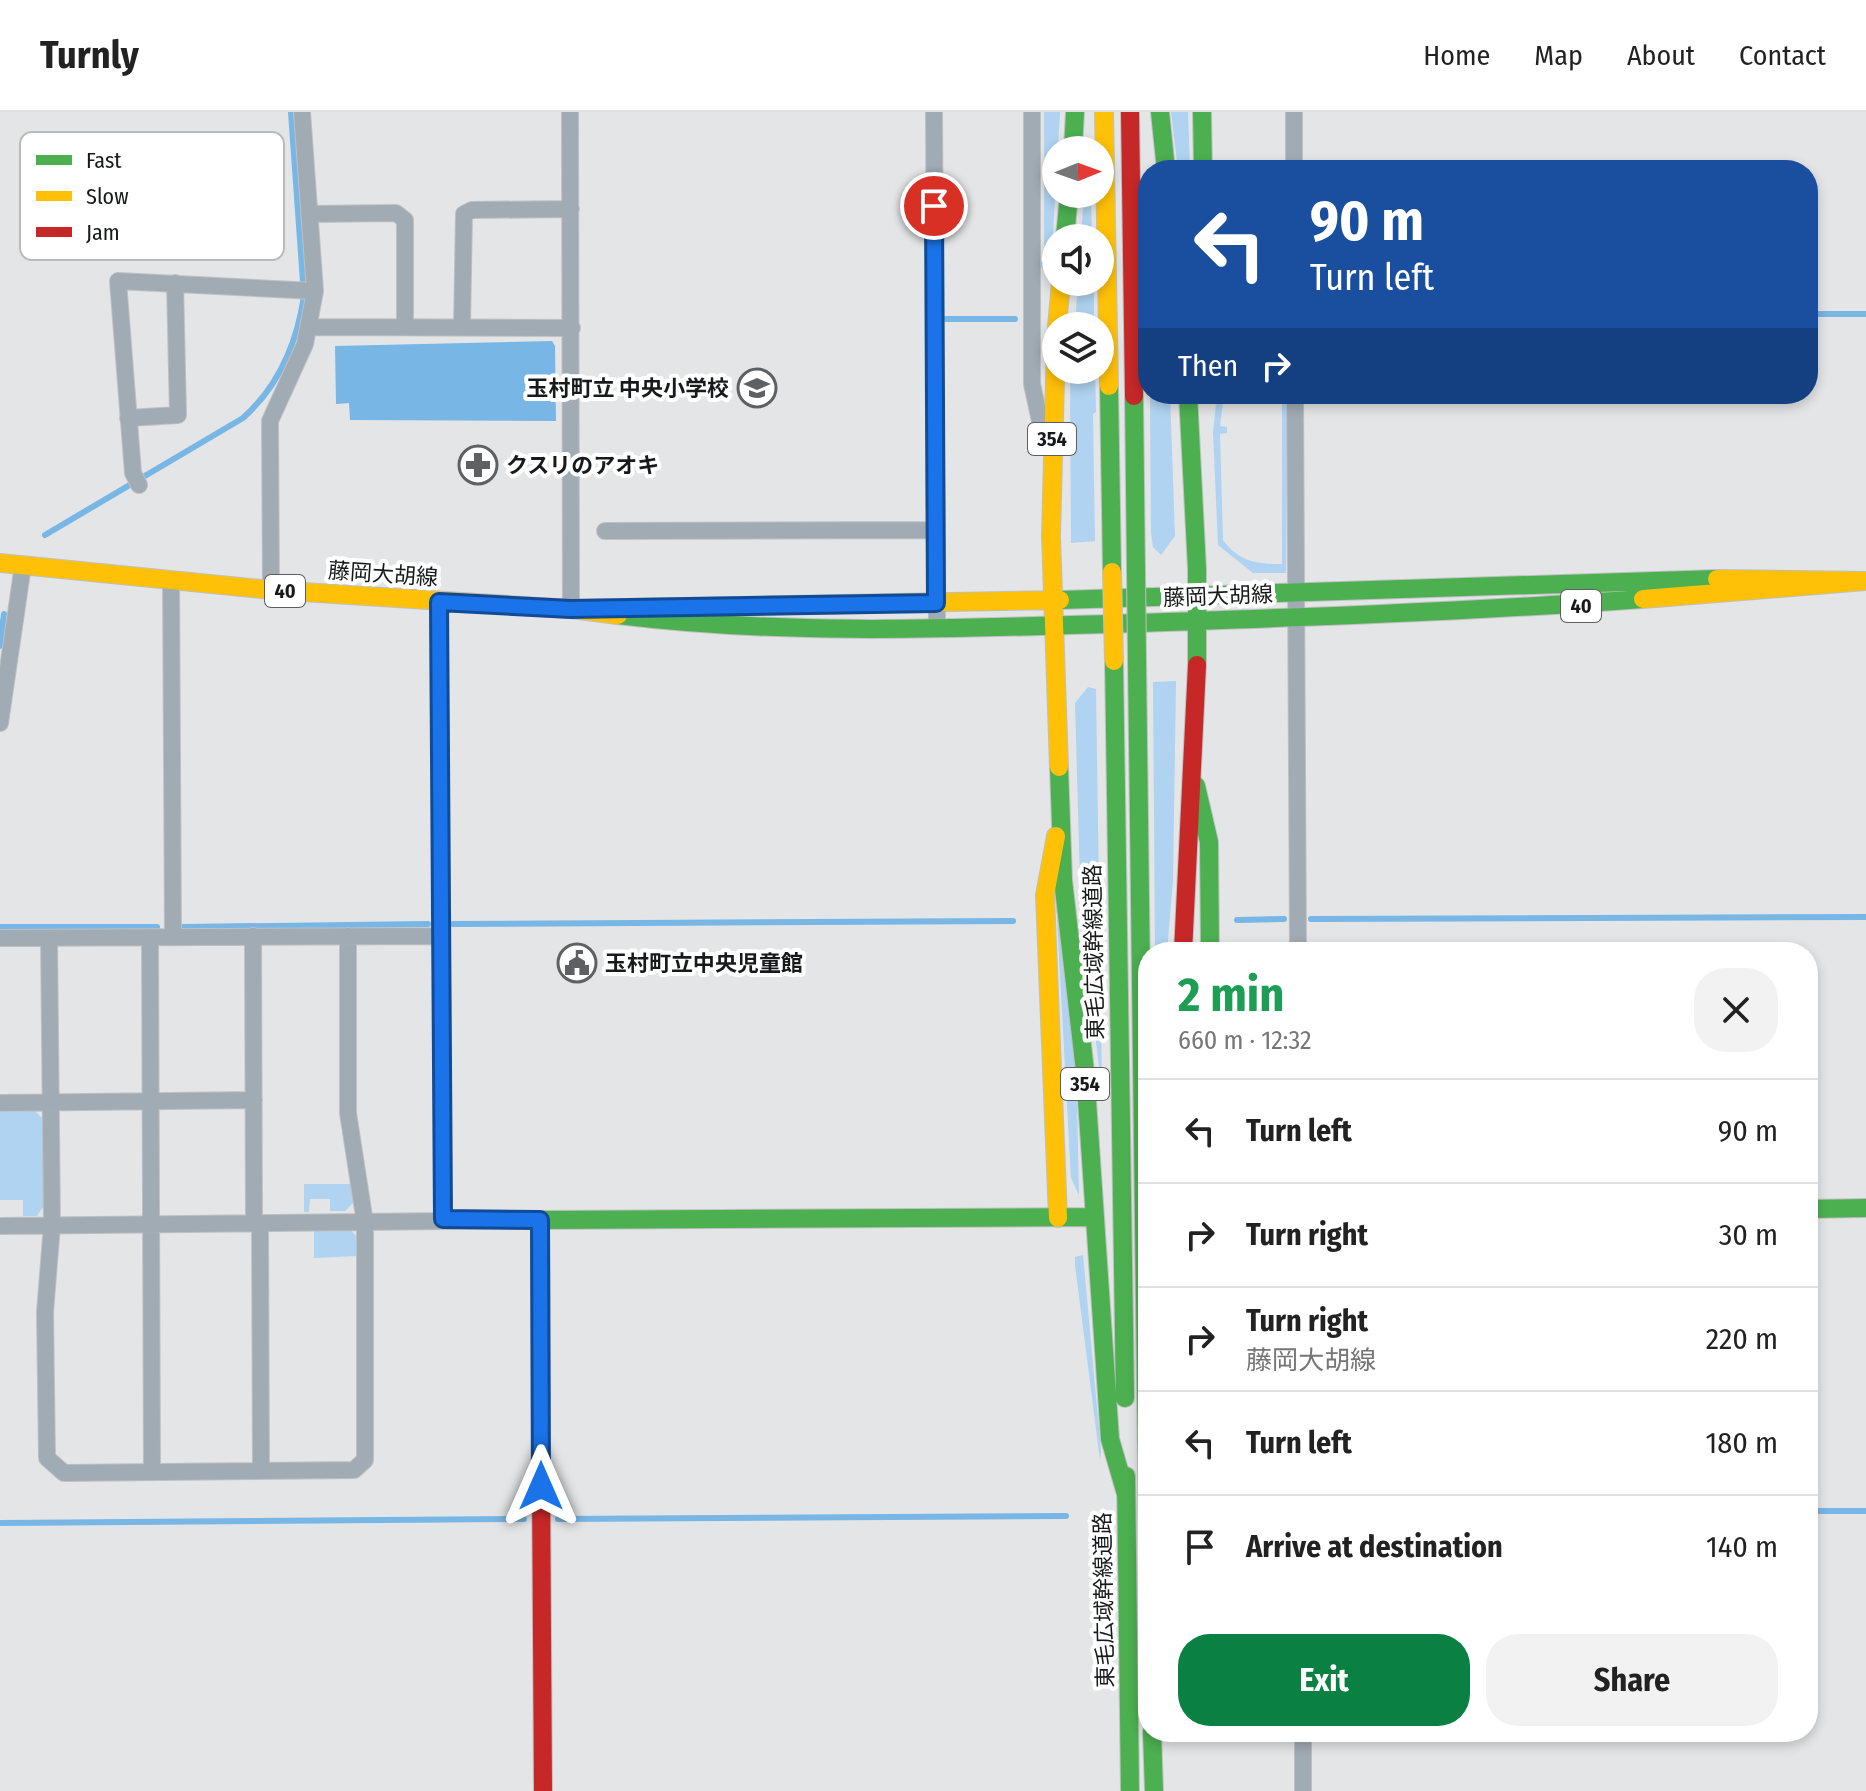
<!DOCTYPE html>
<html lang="en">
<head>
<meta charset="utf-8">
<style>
	:root { --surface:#fff; --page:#f2f2f2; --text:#222; --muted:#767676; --line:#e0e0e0; --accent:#0b8043 }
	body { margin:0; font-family:"Fira Sans Condensed","Noto Sans JP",sans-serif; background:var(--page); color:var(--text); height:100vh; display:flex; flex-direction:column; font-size:30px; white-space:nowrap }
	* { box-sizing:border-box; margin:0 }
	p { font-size:26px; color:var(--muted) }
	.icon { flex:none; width:44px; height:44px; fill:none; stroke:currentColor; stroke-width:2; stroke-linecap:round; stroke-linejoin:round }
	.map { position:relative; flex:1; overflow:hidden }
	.sheet { position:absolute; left:1138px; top:830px; width:680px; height:800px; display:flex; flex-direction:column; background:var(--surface); border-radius:32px; box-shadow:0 4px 12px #0003 }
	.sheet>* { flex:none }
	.hud { position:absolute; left:1138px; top:48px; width:680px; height:244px; border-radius:32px; box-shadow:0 4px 12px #0003; background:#1a4fa0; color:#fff; overflow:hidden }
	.needle { width:52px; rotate:89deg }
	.tools { position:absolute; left:1042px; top:24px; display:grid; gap:16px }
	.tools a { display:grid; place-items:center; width:72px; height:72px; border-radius:50%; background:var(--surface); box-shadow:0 4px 12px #0003; font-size:40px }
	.pin { position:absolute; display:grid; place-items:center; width:68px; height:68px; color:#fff; margin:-34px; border:4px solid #fff; border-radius:50%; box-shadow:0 2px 8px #0007 }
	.me { position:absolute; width:88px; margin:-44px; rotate:0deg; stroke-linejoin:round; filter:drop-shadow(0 0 6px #0008) }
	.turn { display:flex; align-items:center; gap:28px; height:168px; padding:0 40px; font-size:36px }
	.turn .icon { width:104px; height:104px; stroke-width:2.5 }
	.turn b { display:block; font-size:56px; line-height:68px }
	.then { display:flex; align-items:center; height:76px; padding:0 40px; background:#0003; gap:16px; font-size:30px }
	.round { display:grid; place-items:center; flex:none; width:84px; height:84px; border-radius:32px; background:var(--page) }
	.headline { display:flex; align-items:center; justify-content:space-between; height:136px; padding:0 40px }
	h1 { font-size:48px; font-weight:700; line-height:60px; color:#1e9e55 }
	.cta { display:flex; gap:16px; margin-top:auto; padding:16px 40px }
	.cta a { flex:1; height:92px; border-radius:32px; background:var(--accent); color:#fff; font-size:32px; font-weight:700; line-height:92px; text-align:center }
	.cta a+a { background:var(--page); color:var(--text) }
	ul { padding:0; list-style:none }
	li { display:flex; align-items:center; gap:24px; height:104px; padding:0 40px; border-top:2px solid var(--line) }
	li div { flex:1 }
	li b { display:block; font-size:30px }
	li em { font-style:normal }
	header { display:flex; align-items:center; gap:48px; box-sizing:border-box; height:112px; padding:0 40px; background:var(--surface); border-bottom:2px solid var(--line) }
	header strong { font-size:38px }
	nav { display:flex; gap:44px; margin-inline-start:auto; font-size:28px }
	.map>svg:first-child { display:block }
	.green { fill:#afd3f0 }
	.water { fill:#78b6e5 }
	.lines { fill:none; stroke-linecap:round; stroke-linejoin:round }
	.stream { stroke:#78b6e5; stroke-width:6 }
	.street-casing { stroke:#bfc0c1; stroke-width:18 }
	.fast-casing { stroke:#bfc0c1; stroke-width:20 }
	.slow-casing { stroke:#bfc0c1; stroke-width:20 }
	.jam-casing { stroke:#bfc0c1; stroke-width:20 }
	.street { stroke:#a1abb4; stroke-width:16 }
	.fast { stroke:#4caf50; stroke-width:18 }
	.slow { stroke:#ffc107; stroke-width:18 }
	.jam { stroke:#c62828; stroke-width:18 }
	.fast-bridge-casing { stroke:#bfc0c1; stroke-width:20; stroke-linecap:butt }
	.slow-bridge-casing { stroke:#bfc0c1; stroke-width:20; stroke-linecap:butt }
	.fast-bridge { stroke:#4caf50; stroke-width:18 }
	.slow-bridge { stroke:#ffc107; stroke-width:18 }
	.route-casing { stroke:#114b97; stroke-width:20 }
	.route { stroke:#1a73e8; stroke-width:14 }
	.labels { text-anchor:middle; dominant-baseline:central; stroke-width:8; stroke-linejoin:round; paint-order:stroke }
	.shield { fill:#fff; stroke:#5d5e5f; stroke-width:2 }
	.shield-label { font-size:20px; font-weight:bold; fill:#18191a }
	.poi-label { font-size:22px; font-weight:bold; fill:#18191a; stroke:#fff; text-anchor:start }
	.street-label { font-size:22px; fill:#18191a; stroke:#fff }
	.key { fill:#fff; stroke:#bababa; stroke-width:2 }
	.key-label { font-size:22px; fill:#18191a }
</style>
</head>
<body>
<header>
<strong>Turnly</strong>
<nav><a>Home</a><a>Map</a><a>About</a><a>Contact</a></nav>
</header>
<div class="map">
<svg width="1866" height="1679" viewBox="0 0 1866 1679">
	<rect width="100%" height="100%" fill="#e3e5e7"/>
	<path class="green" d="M1044,0H1060L1051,156H1041L1040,150L1044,149Z
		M1171,0H1188L1190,58H1178Z
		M1084,82H1091L1092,126H1081Z
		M1078,170H1094V214H1075Z
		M1070,258H1095L1096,300L1093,302L1095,429L1071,431Z
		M1150,282H1170L1175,424L1161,443L1153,435L1151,420Z
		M1217,282H1224L1220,314L1227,315V321L1220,322L1223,428C1239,450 1257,452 1282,452V282H1287L1286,461H1253L1218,433L1213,320Z
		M1176,569L1173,768L1167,840H1155L1153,570Z
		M1088,575L1096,577L1102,980L1081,803L1075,591Z
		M1056,789L1076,943L1079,1083L1071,1066Z
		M35,999L43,1007V1095L37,1104H23V1088H0V1000Z
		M304,1072H353L357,1087L345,1099H330V1087H310L309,1100H304Z
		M346,1113L357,1125V1144L314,1146V1115Z
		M1083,1143L1101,1339L1100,1348L1075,1153V1145Z"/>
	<path class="water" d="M552,229L555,234L556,309L350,308L349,291L336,292L335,234Z"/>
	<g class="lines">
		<path class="stream" d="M291,0L303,170
			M1808,202H1866
			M946,207H1015
			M45,423L243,306C280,273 297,231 304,184
			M0,534L4,502
			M1311,807L1866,805
			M1237,808L1284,807
			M453,812L1013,809
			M0,815H157
			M183,815L428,812
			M1808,1399H1866
			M558,1407L1066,1404
			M0,1411L524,1407"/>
		<g class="street-casing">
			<path id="street" d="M570,0L571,497
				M934,0L937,517
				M1032,0V272L1045,332
				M1294,0V58
				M309,102L396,101L405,108V215
				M311,215L572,216
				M462,215L464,102L472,98L571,97
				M1295,282L1298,840
				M128,306L178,303L175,171
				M139,373L133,361L118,169L315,179
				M605,419L935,418
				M171,468L173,825
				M271,478L270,309L305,232L315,179L302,0
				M439,490L443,1107
				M0,611L23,453
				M253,824L254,1112
				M0,826L441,824
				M150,826L152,1359
				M49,827L52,1113L45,1200L47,1346L64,1361L354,1358L365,1348V1111L348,1001V824
				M0,991L254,988
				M260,1112L261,1356
				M0,1114L540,1108
				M1303,1679V1620"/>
		</g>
		<g class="fast-casing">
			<path id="fast" d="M1160,0L1166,58
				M1202,0L1203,58
				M1073,38L1075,0
				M1065,126L1069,82
				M1109,274L1112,460
				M1188,282L1197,457V553
				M1134,284L1136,460
				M1060,488L1717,467
				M618,503C780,523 944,517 1107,512C1286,506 1465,500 1643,487
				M1114,549L1125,1286
				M1137,549L1148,1425
				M1059,655L1063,768L1085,959L1110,1327L1126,1382
				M1196,674L1209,730L1210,840
				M1808,1097L1866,1096
				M1126,1364L1130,1679
				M541,1369L540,1108L1088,1105
				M1152,1620L1154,1679"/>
		</g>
		<g class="slow-casing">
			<path id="slow" d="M1104,0L1109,274
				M1057,214L1061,170
				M1056,229L1051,424L1059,655
				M0,451L271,478L571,497
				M1643,487L1866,469L1717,467
				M618,503L571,497L1060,488
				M1056,724L1045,783L1058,1106"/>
		</g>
		<g class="jam-casing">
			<path id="jam" d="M1130,0L1134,284
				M1183,840L1197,553
				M541,1369L543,1679"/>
		</g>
		<use href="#street" class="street"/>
		<use href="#fast" class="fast"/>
		<use href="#slow" class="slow"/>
		<use href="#jam" class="jam"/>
		<g class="fast-bridge-casing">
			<path id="fast-bridge" d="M1136,460L1137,549"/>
		</g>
		<g class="slow-bridge-casing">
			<path id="slow-bridge" d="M1112,460L1114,549"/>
		</g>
		<use href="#fast-bridge" class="fast-bridge"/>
		<use href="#slow-bridge" class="slow-bridge"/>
	</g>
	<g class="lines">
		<g class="route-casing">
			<path id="route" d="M541,1374L540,1108L443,1107L439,490L571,497L936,491L934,94"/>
		</g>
		<use href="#route" class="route"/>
	</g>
	<defs>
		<g id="school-ring" transform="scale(2)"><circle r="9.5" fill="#fff" stroke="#5f6062" stroke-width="1.5"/><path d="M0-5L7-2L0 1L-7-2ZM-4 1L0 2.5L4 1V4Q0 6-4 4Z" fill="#5f6062"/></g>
		<g id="pharmacy-ring" transform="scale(2)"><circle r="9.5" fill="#fff" stroke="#5f6062" stroke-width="1.5"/><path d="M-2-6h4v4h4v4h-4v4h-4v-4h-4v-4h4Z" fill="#5f6062"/></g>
		<g id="civic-ring" transform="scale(2)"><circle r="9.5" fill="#fff" stroke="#5f6062" stroke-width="1.5"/><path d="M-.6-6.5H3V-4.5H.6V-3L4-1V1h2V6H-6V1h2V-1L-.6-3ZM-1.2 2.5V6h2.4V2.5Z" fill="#5f6062"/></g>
	</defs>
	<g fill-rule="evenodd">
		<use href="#school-ring" x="757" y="276"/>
		<use href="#pharmacy-ring" x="478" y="353"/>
		<use href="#civic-ring" x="577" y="851"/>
	</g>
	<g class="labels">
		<g class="shield">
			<rect x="1028" y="311" width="48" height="32" rx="6"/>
			<rect x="265" y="463" width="40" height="32" rx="6"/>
			<rect x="1561" y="478" width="40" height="32" rx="6"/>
			<rect x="1061" y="956" width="48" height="32" rx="6"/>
		</g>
		<g class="shield-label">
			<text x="1052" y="327">354</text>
			<text x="285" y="479">40</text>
			<text x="1581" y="494">40</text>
			<text x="1085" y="972">354</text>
		</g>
		<g class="poi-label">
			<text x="729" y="276" text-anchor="end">玉村町立 中央小学校</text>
			<text x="506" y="353">クスリのアオキ</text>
			<text x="605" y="851">玉村町立中央児童館</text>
		</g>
		<g class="street-label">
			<text transform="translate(383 462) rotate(4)">藤岡大胡線</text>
			<text transform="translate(1218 484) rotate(-2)">藤岡大胡線</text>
			<text transform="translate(1094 840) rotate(-91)">東毛広域幹線道路</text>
			<text transform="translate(1104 1488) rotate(-91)">東毛広域幹線道路</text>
		</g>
	</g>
	<rect x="20" y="20" width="264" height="128" rx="12" class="key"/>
	<rect x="36" y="43" width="36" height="10" fill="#4caf50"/>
	<rect x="36" y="79" width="36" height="10" fill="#ffc107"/>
	<rect x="36" y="115" width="36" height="10" fill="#c62828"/>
	<g class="key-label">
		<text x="86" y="56">Fast</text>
		<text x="86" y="92">Slow</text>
		<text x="86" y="128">Jam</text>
	</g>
</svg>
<div class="tools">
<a><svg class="needle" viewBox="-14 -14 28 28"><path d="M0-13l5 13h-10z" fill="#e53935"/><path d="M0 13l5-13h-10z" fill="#767676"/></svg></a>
<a><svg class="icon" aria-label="sound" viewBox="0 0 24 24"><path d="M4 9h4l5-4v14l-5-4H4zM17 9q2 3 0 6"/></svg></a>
<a><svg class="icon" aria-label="layers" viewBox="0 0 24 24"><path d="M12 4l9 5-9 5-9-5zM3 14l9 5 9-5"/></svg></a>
</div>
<div class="pin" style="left:934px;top:94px;background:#d93025"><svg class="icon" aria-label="arrive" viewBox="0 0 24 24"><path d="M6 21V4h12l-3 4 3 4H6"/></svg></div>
<svg class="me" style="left:541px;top:1374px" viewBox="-20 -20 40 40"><path d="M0-17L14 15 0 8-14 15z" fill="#1a73e8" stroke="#fff" stroke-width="4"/></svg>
<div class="hud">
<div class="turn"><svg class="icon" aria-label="left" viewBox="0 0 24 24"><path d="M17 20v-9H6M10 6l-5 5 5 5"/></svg><div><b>90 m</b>Turn left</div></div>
<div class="then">Then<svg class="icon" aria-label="right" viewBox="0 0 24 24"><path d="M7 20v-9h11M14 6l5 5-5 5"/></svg></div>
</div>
<section class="sheet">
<div class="headline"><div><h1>2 min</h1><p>660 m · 12:32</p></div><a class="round"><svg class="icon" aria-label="close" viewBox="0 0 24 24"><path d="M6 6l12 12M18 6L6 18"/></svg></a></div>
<ul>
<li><svg class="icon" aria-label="left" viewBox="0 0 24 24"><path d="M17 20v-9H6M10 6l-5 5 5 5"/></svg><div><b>Turn left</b></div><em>90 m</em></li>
<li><svg class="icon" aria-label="right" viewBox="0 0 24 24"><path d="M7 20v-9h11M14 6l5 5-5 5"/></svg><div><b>Turn right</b></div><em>30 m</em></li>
<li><svg class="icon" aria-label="right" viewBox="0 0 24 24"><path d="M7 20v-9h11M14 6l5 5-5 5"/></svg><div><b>Turn right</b><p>藤岡大胡線</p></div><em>220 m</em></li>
<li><svg class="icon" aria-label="left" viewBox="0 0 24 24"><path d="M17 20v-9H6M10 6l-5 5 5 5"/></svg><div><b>Turn left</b></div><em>180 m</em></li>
<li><svg class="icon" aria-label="arrive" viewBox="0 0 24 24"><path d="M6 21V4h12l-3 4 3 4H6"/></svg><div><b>Arrive at destination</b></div><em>140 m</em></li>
</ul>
<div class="cta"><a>Exit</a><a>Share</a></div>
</section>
</div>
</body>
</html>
